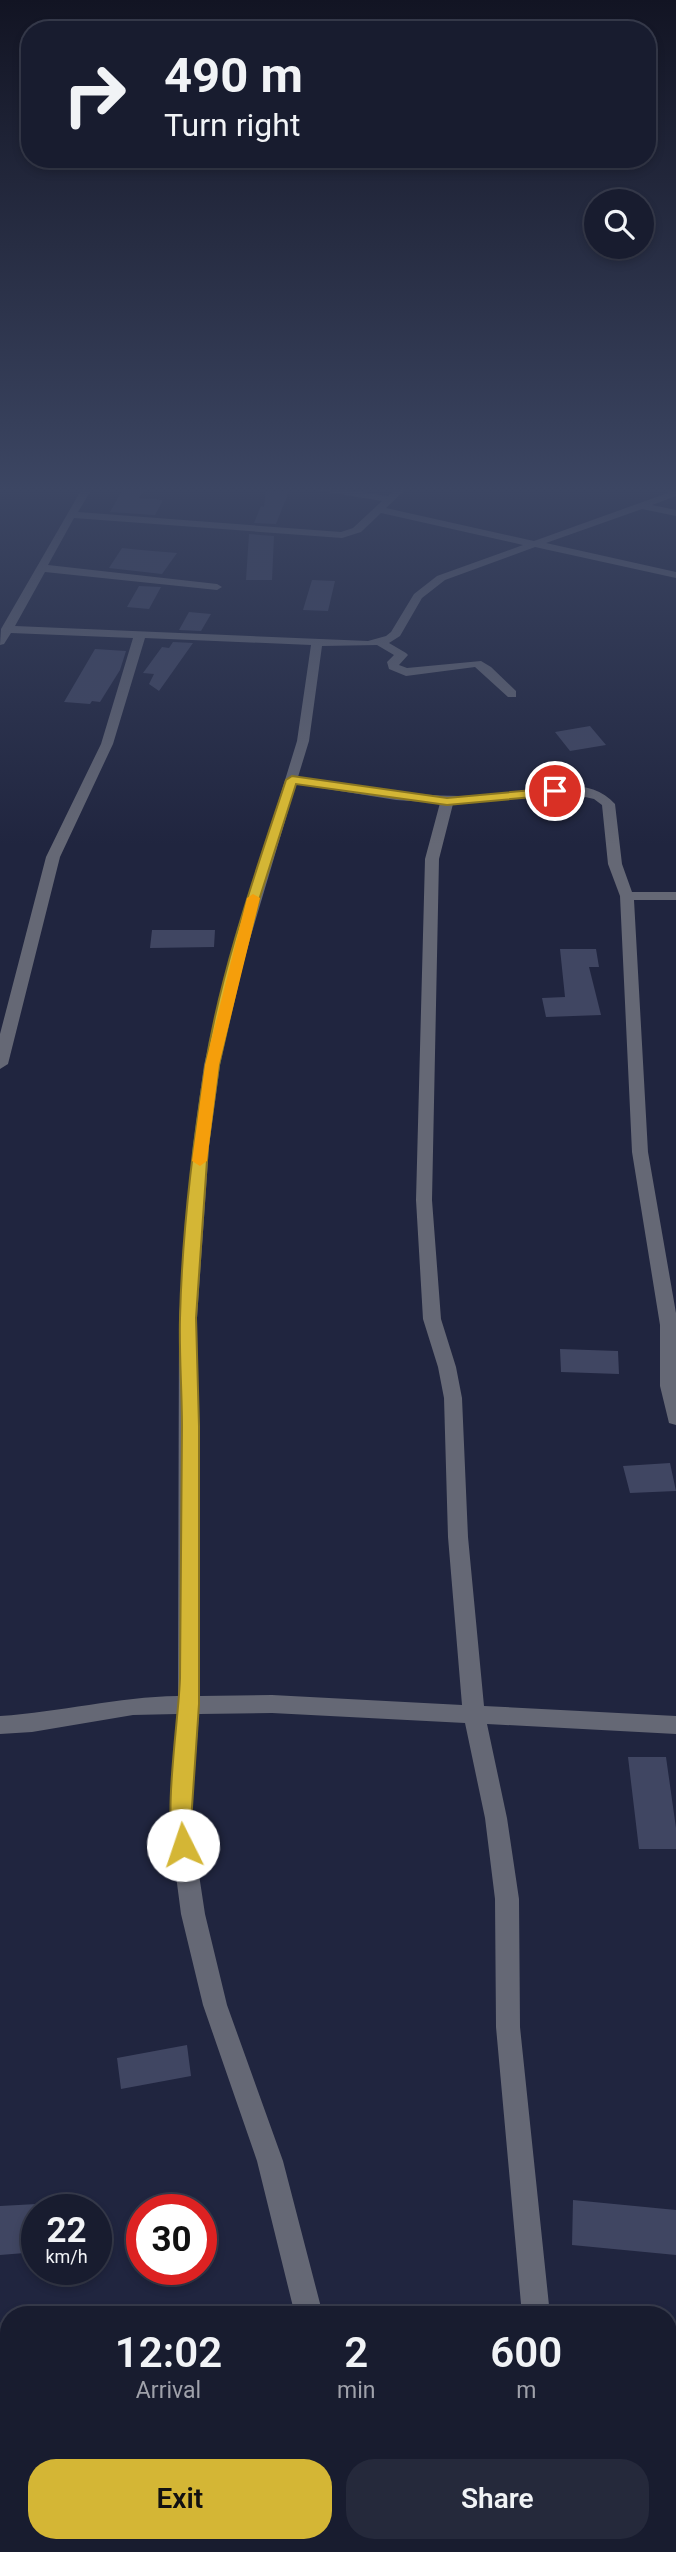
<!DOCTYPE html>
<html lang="en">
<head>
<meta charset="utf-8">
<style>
	:root { --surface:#181c2f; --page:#25293b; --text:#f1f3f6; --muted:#9fa1aa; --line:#363a4b; --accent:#d4b635 }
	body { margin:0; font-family:Roboto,sans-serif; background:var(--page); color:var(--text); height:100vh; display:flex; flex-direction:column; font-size:26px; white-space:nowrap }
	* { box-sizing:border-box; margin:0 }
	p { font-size:23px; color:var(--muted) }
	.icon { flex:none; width:38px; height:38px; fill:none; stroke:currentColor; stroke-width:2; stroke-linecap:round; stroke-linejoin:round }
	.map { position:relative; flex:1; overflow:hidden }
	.sheet { position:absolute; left:0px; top:2306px; width:677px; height:247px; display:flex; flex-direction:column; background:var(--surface); border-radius:28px 28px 0 0; box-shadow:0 4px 10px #0003,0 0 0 2px var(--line) }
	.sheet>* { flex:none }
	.hud { position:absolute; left:21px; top:21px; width:635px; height:147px; border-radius:28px; box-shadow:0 4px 10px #0003,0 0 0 2px var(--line); background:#181c2f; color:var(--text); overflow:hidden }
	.fabs { position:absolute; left:584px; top:189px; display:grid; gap:14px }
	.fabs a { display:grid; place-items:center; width:70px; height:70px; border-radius:50%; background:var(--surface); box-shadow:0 4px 10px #0003,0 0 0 2px var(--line); font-size:35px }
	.speed { position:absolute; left:21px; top:2194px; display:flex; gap:14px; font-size:35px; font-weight:700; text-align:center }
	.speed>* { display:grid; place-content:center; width:91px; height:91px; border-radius:50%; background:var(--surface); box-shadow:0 4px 10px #0003,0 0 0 2px var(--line); line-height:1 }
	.speed small { font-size:18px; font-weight:400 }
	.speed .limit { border:10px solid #d22; background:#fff; color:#111 }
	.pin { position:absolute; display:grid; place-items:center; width:60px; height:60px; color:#fff; margin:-30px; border:4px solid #fff; border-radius:50%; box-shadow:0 2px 7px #0007 }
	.me { position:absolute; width:77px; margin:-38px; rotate:356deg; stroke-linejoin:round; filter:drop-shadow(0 0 5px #0008) }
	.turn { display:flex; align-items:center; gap:24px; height:147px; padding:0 28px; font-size:32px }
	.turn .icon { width:91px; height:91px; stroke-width:2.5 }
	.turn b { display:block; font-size:49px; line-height:60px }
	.eta { display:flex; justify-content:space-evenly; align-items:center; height:119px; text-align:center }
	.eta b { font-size:42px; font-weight:600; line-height:49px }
	.button { display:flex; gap:14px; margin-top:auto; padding:14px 28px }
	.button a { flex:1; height:80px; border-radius:28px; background:var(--accent); color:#111; font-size:28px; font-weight:600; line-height:80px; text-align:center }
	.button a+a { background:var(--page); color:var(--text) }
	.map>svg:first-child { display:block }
	.building { fill:#404662 }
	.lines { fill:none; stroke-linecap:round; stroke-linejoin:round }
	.minor { fill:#656875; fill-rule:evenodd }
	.route { fill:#d4b635; stroke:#8a7622; stroke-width:2 }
	.slow { fill:#f59e0b }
</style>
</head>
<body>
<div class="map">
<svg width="676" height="2552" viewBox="0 0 676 2552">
	<rect width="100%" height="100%" fill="#20253f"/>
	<path class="building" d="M124,487H148L139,498L163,500L155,515L110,512Z
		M266,491H289L276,524L254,523L261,506L264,507Z
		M249,534L274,536L272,580H246Z
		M122,548L141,550L177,553L162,574L109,568Z
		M312,580L335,581L328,611L303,610Z
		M139,586L161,587L149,609L127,607Z
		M189,612L211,614L201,631L179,630Z
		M173,642L193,643L159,691L149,684L154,674L143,673L162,647L169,648Z
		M95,649L126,651L120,670L100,702L92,701L90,704L64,702Z
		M590,726L606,745L570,751L555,732Z
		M152,930H215L214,947L150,948Z
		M560,949H596L599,967H589L601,1015L546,1017L542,998L565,997Z
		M560,1349L618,1351L619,1374L561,1372Z
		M670,1463L676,1491L630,1493L623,1466Z
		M628,1757H666L676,1828V1849H639Z
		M187,2045L191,2076L121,2089L117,2058Z
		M573,2200L676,2210V2255L572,2245Z
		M37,2204V2252L0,2255V2206Z"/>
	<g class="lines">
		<path class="minor" d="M83,487H93L78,512L341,532L353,528L382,501L297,487H327L388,496L397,487H408L386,508L534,541L676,490V496L652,505L676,510V516L642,509L546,543L676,572V578L535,547L445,580L422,598L400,636L389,643L406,653L408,655L399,665L407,668L481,661L491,667L516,691V697H508L475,667L406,676L389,669L387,662L394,655L377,645L322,646L309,741L298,777C365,788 433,801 501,794C536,790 588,773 615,804L622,864L632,892H676V900H634L648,1152L676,1313V1425L669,1423L660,1386V1325L632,1152L620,896L608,864L602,805L594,799L572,794L453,804L439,859L432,1200L441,1319L456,1367L462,1398L468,1537L484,1706L676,1716V1734L487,1724L507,1818L519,1899L520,2027L550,2315H522L496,2027L495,1899L485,1818L465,1723L272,1713L199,1714L191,1822L205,1914L227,2005L283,2161L323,2315H295L257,2161L203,2005L181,1914L169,1822L177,1714L133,1715L32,1732L0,1734V1716C61,1712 117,1697 178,1696L179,1318L193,1146L204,1065L227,969L297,741L311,645L145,638L113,744L60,857L8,1064L0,1069V1034L46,857L101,744L133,638L11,633L4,644L0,645L1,629ZM381,513L523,545L437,576L414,594L391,632L386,636L368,641L15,626L45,572L217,590L222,587L217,584L48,565L74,518L342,538L361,532ZM296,784L396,800L440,803L425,859L416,1200L423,1319L438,1367L444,1398L448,1537L462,1705L272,1695L200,1696L197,1318L209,1146L220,1065L241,969Z
			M343,2544H373L374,2552H344Z"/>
	</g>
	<linearGradient id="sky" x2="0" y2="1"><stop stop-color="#121423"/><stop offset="0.58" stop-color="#3c4663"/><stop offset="1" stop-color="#3c4663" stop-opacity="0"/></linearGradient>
	<rect width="676" height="845" fill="url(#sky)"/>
	<path class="route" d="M292,776L447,798L555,788L561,791L555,795L447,805L296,784L260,897L241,969L219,1065L208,1146L196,1318L199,1426V1704L191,1822L194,1845L191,1851L183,1854L176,1851C162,1821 179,1718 180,1678C180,1594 182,1511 182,1427C182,1391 179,1354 180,1318C182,1235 192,1150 205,1068C221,970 255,874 286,780Z"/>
	<path class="slow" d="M253,894L260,898L219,1065L207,1161L200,1166L192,1161L205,1065L247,898Z"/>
</svg>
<div class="fabs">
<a><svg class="icon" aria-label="search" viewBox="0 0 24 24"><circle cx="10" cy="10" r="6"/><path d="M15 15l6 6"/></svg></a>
</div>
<div class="speed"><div>22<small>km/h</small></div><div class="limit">30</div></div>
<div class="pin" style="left:555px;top:791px;background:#d93025"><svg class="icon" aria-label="arrive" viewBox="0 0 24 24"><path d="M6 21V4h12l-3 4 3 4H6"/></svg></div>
<svg class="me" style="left:183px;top:1845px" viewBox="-20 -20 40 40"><circle r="19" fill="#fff"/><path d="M0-13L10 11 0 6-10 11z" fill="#d4b635"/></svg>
<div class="hud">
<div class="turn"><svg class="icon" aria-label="right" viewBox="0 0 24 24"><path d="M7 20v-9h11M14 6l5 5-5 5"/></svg><div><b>490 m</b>Turn right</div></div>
</div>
<section class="sheet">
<div class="eta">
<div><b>12:02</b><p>Arrival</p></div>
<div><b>2</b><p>min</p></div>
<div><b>600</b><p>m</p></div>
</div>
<div class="button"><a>Exit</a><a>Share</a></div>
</section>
</div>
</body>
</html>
